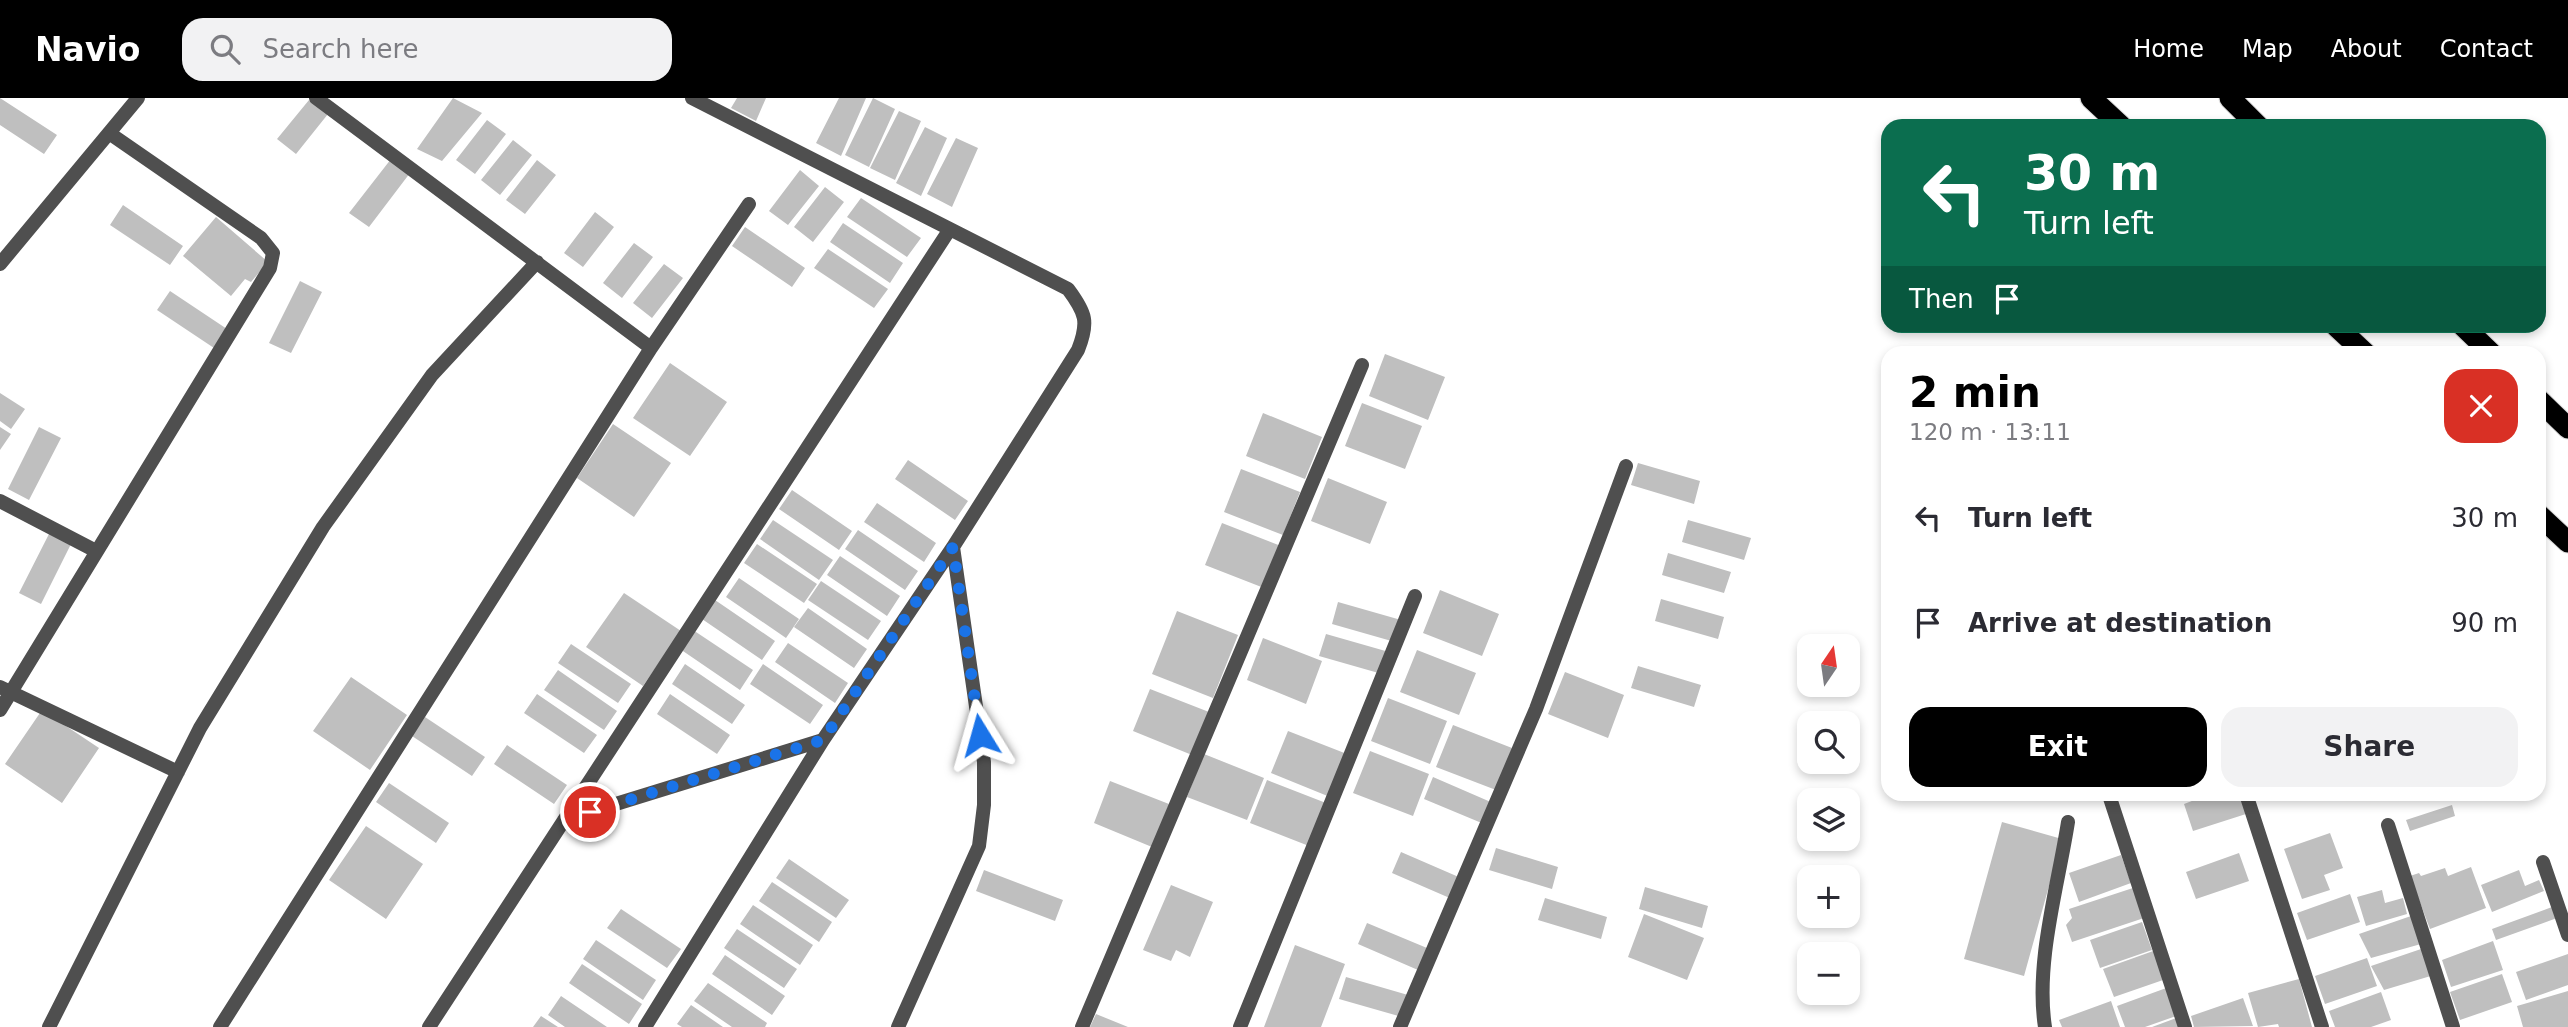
<!DOCTYPE html>
<html lang="en">
<head>
<meta charset="utf-8">
<style>
	:root { --surface:#fff; --page:#f2f2f3; --text:#2b2b33; --muted:#7c7c81; --accent:#000 }
	body { margin:0; font-family:"DejaVu Sans",sans-serif; background:var(--page); color:var(--text); height:100vh; display:flex; flex-direction:column; font-size:26px; white-space:nowrap }
	* { box-sizing:border-box; margin:0 }
	p { font-size:23px; color:var(--muted) }
	.icon { flex:none; width:38px; height:38px; fill:none; stroke:currentColor; stroke-width:2; stroke-linecap:round; stroke-linejoin:round }
	.map { position:relative; flex:1; overflow:hidden }
	.details { position:absolute; left:1881px; top:248px; width:665px; height:455px; display:flex; flex-direction:column; background:var(--surface); border-radius:21px; box-shadow:0 4px 10px #0003 }
	.details>* { flex:none }
	.guide { position:absolute; left:1881px; top:21px; width:665px; height:214px; border-radius:21px; box-shadow:0 4px 10px #0003; background:#0b6e4f; color:#fff; overflow:hidden }
	.needle { width:46px; rotate:13deg }
	.fabs { position:absolute; left:1797px; top:536px; display:grid; gap:14px }
	.fabs a { display:grid; place-items:center; width:63px; height:63px; border-radius:14px; background:var(--surface); box-shadow:0 4px 10px #0003; font-size:35px }
	.pin { position:absolute; display:grid; place-items:center; width:60px; height:60px; color:#fff; margin:-30px; border:4px solid #fff; border-radius:50%; box-shadow:0 2px 7px #0007 }
	.me { position:absolute; width:77px; margin:-38px; rotate:352deg; stroke-linejoin:round; filter:drop-shadow(0 0 5px #0008) }
	.turn { display:flex; align-items:center; gap:24px; height:147px; padding:0 28px; font-size:32px }
	.turn .icon { width:91px; height:91px; stroke-width:2.5 }
	.turn b { display:block; font-size:49px; line-height:60px }
	.then { display:flex; align-items:center; height:66px; padding:0 28px; background:#0003; gap:14px; font-size:26px }
	.round { display:grid; place-items:center; flex:none; width:74px; height:74px; border-radius:21px; background:var(--page) }
	.headline { display:flex; align-items:center; justify-content:space-between; height:119px; padding:0 28px }
	h1 { font-size:42px; font-weight:800; line-height:52px; color:var(--accent) }
	.primary-button { display:flex; gap:14px; margin-top:auto; padding:14px 28px }
	.primary-button a { flex:1; height:80px; border-radius:21px; background:var(--accent); color:#fff; font-size:28px; font-weight:800; line-height:80px; text-align:center }
	.primary-button a+a { background:var(--page); color:var(--text) }
	ul { padding:0; list-style:none }
	li { display:flex; align-items:center; gap:21px; height:105px; padding:0 28px }
	li div { flex:1 }
	li b { display:block; font-size:26px }
	li em { font-style:normal }
	header { display:flex; align-items:center; gap:42px; box-sizing:border-box; height:98px; padding:0 35px; background:var(--accent); color:#fff }
	header strong { font-size:33px }
	nav { display:flex; gap:38px; margin-inline-start:auto; font-size:24px }
	.search { width:490px; height:63px; background:var(--page); display:flex; align-items:center; gap:18px; box-sizing:border-box; padding:0 24px; border-radius:21px; color:var(--muted); font-size:26px }
	.map>svg:first-child { display:block }
	.building { fill:#bfbfbf }
	.lines { fill:none; stroke-linecap:round; stroke-linejoin:round }
	.motorway-casing { stroke:#dbdbdb; stroke-width:23 }
	.minor { stroke:#4f4f4f; stroke-width:14 }
	.motorway { stroke:#000; stroke-width:21 }
	.route { stroke:#1a73e8; stroke-width:12; stroke-dasharray:0 21.6 }
</style>
</head>
<body>
<header>
<strong>Navio</strong>
<div class="search"><svg class="icon" aria-label="search" viewBox="0 0 24 24"><circle cx="10" cy="10" r="6"/><path d="M15 15l6 6"/></svg>Search here</div>
<nav><a>Home</a><a>Map</a><a>About</a><a>Contact</a></nav>
</header>
<div class="map">
<svg width="2568" height="929" viewBox="0 0 2568 929">
	<rect width="100%" height="100%" fill="#fff"/>
	<path class="building" d="M0,0L57,37L44,56L0,27Z
		M453,0L482,15L442,63L417,51Z
		M737,0H766L756,23L731,10Z
		M839,0H866L841,58L816,45Z
		M873,0L895,11L869,69L845,57Z
		M309,2L328,16L296,56L277,41Z
		M899,13L921,23L895,82L870,70Z
		M487,22L506,36L475,76L456,62Z
		M925,29L947,40L921,98L896,85Z
		M956,40L978,50L952,109L927,96Z
		M513,42L532,57L500,97L481,82Z
		M391,61L410,75L369,129L349,115Z
		M537,62L556,77L525,116L506,102Z
		M800,72L819,88L788,127L769,113Z
		M825,89L844,104L813,144L794,129Z
		M861,100L921,140L907,159L847,119Z
		M123,107L183,148L170,167L110,127Z
		M595,114L614,129L583,169L564,155Z
		M216,119L268,164L251,184L245,181L231,198L183,158Z
		M843,125L903,165L890,185L830,144Z
		M745,129L805,170L792,189L732,148Z
		M634,145L653,159L622,200L603,185Z
		M828,151L888,191L874,210L814,170Z
		M664,166L683,180L652,220L633,205Z
		M300,183L322,194L291,255L269,245Z
		M170,193L230,233L217,252L157,212Z
		M1385,256L1445,279L1428,322L1369,298Z
		M670,265L727,304L690,358L633,320Z
		M0,295L25,311L11,331L0,323Z
		M1362,305L1422,328L1405,371L1345,348Z
		M1263,315L1322,339L1305,381L1246,358Z
		M613,326L671,365L634,419L577,380Z
		M0,329L11,336L0,352Z
		M39,329L61,340L29,402L8,391Z
		M908,362L968,403L955,422L895,381Z
		M1638,365L1700,383L1694,406L1631,387Z
		M1241,371L1300,394L1283,437L1224,414Z
		M1328,380L1387,404L1370,446L1311,423Z
		M792,392L852,433L839,452L779,411Z
		M877,405L936,445L924,464L864,424Z
		M773,422L833,462L819,482L760,441Z
		M1688,422L1751,440L1744,462L1682,444Z
		M1222,425L1281,448L1264,490L1205,467Z
		M858,432L918,473L905,492L845,451Z
		M50,434L72,444L41,506L19,495Z
		M757,446L817,486L804,505L744,465Z
		M1668,455L1731,474L1724,495L1662,477Z
		M840,458L900,498L887,518L827,477Z
		M739,480L799,521L786,540L726,499Z
		M821,483L881,523L868,542L808,502Z
		M1440,492L1499,516L1482,558L1423,535Z
		M624,495L681,533L643,588L586,549Z
		M1661,501L1724,519L1718,541L1655,523Z
		M715,502L775,543L762,562L702,521Z
		M1338,504L1401,522L1395,544L1332,526Z
		M808,510L867,551L854,570L794,529Z
		M1177,513L1238,537L1213,600L1152,576Z
		M693,532L753,572L740,592L680,551Z
		M1326,536L1389,554L1382,576L1319,558Z
		M1263,540L1322,563L1306,606L1247,582Z
		M788,545L848,585L835,605L775,564Z
		M571,546L631,586L618,605L558,565Z
		M1417,552L1476,575L1459,617L1400,594Z
		M685,566L745,607L732,626L672,586Z
		M763,566L823,607L810,626L750,586Z
		M1638,568L1701,587L1694,609L1631,590Z
		M558,572L617,613L604,632L544,592Z
		M1565,574L1624,597L1608,640L1548,616Z
		M351,579L407,617L370,672L313,633Z
		M1150,591L1209,614L1192,657L1133,633Z
		M537,596L597,637L584,655L524,615Z
		M670,596L730,637L717,656L657,616Z
		M1388,600L1447,623L1430,666L1371,643Z
		M42,612L99,650L62,705L5,666Z
		M425,619L485,659L472,678L412,638Z
		M1453,627L1512,650L1496,692L1436,669Z
		M1288,633L1347,656L1330,699L1271,675Z
		M507,647L567,687L554,706L494,666Z
		M1370,653L1429,676L1413,718L1353,695Z
		M1204,656L1264,680L1247,722L1187,699Z
		M1433,679L1493,705L1484,726L1424,701Z
		M1267,682L1326,705L1309,748L1250,725Z
		M1110,683L1169,706L1152,749L1094,725Z
		M389,685L449,725L436,745L376,704Z
		M2210,696H2239L2246,716L2193,733L2184,706Z
		M2452,707L2455,718L2410,733L2406,722Z
		M2002,724L2062,741L2024,878L1964,861Z
		M366,728L423,766L386,821L329,782Z
		M2330,735L2343,770L2324,777L2330,792L2302,801L2284,751Z
		M1496,750L1558,769L1552,791L1489,772Z
		M1401,754L1461,780L1452,801L1392,775Z
		M2239,755L2249,783L2196,801L2186,774Z
		M2121,757L2131,785L2079,804L2069,775Z
		M789,761L849,802L836,820L776,780Z
		M2471,769L2486,810L2430,831L2410,778L2419,775L2421,778L2445,770L2448,778Z
		M984,772L1063,802L1055,823L976,793Z
		M2519,772L2525,788L2539,782L2544,793L2492,814L2481,787Z
		M772,784L832,824L819,844L759,803Z
		M1171,787L1213,804L1190,859L1176,852L1171,863L1143,852Z
		M1645,789L1708,808L1702,830L1639,811Z
		M2136,789L2147,819L2072,844L2066,827L2072,820L2069,811Z
		M2382,792L2385,805L2403,800L2407,816L2366,828L2357,799Z
		M2350,796L2360,824L2307,842L2297,815Z
		M1545,800L1607,819L1601,841L1538,822Z
		M753,807L813,847L800,867L740,826Z
		M2552,809L2557,820L2496,842L2492,831Z
		M621,811L681,851L667,870L607,830Z
		M1644,816L1704,840L1687,882L1628,859Z
		M2411,818L2421,846L2371,860L2359,836Z
		M2142,824L2152,852L2100,870L2090,842Z
		M1367,825L1427,850L1418,872L1358,846Z
		M737,831L797,871L784,890L724,850Z
		M596,842L656,882L643,902L583,861Z
		M2493,843L2503,872L2451,889L2442,862Z
		M1295,847L1345,866L1321,929H1264Z
		M2424,850L2434,877L2384,892L2371,868Z
		M2156,852L2166,881L2114,899L2103,871Z
		M2568,856V887L2526,902L2516,874Z
		M725,857L785,898L772,917L712,876Z
		M2367,860L2377,888L2325,906L2315,878Z
		M582,866L642,906L629,926L569,885Z
		M2502,876L2512,904L2460,922L2450,894Z
		M1346,879L1408,897L1402,919L1339,901Z
		M2299,881L2312,929H2279L2278,926L2258,929L2248,895Z
		M708,885L767,925L765,929H732L694,903Z
		M2169,889L2179,917L2145,929H2125L2117,908Z
		M2568,893V929H2523L2517,908Z
		M2381,894L2391,922L2371,929H2335L2329,913Z
		M561,898L607,929H565L548,917Z
		M2243,900L2253,928L2194,929L2191,918Z
		M2111,903L2120,929H2062L2059,922Z
		M691,907L723,929H682L677,926Z
		M1096,916L1128,929H1090Z
		M541,918L558,929H533Z
		M2179,919L2182,929H2152Z"/>
	<g class="lines">
		<g class="motorway-casing">
			<path id="motorway" d="M2091,0L2121,28
				M2230,0L2258,28
				M2336,228L2366,256
				M2463,228L2492,256
				M2539,302L2568,330
				M2539,417L2568,444"/>
		</g>
		<path class="minor" d="M316,0L651,250
			M0,166L138,0
			M0,403L96,453
			M0,589L178,674
			M0,612L270,170L273,155L261,140L109,35
			M2246,696L2322,929
			M2109,697L2185,929
			M564,722L823,642
			M2388,727L2453,929
			M2543,764L2568,837
			M49,929L200,630L323,429L432,277L537,164
			M220,929L651,250L749,106
			M429,929L950,131
			M645,929L823,642L953,449L1078,252C1089,224 1086,215 1068,191L692,0
			M898,929L979,748L984,707V664L953,449
			M1082,929L1362,267
			M1240,929L1415,498
			M1400,929L1536,611L1626,368
			M2045,929C2035,865 2058,788 2068,724"/>
		<use href="#motorway" class="motorway"/>
	</g>
	<g class="lines">
		<path class="route" d="M590,714L823,642L953,449L980,637"/>
	</g>
</svg>
<div class="fabs">
<a><svg class="needle" viewBox="-14 -14 28 28"><path d="M0-13l5 13h-10z" fill="#e53935"/><path d="M0 13l5-13h-10z" fill="#7c7c81"/></svg></a>
<a><svg class="icon" aria-label="search" viewBox="0 0 24 24"><circle cx="10" cy="10" r="6"/><path d="M15 15l6 6"/></svg></a>
<a><svg class="icon" aria-label="layers" viewBox="0 0 24 24"><path d="M12 4l9 5-9 5-9-5zM3 14l9 5 9-5"/></svg></a>
<a>+</a>
<a>−</a>
</div>
<div class="pin" style="left:590px;top:714px;background:#d93025"><svg class="icon" aria-label="arrive" viewBox="0 0 24 24"><path d="M6 21V4h12l-3 4 3 4H6"/></svg></div>
<svg class="me" style="left:980px;top:637px" viewBox="-20 -20 40 40"><path d="M0-17L14 15 0 8-14 15z" fill="#1a73e8" stroke="#fff" stroke-width="4"/></svg>
<div class="guide">
<div class="turn"><svg class="icon" aria-label="left" viewBox="0 0 24 24"><path d="M17 20v-9H6M10 6l-5 5 5 5"/></svg><div><b>30 m</b>Turn left</div></div>
<div class="then">Then<svg class="icon" aria-label="arrive" viewBox="0 0 24 24"><path d="M6 21V4h12l-3 4 3 4H6"/></svg></div>
</div>
<section class="details">
<div class="headline"><div><h1>2 min</h1><p>120 m · 13:11</p></div><a class="round" style="background:#d93025;color:#fff"><svg class="icon" aria-label="close" viewBox="0 0 24 24"><path d="M6 6l12 12M18 6L6 18"/></svg></a></div>
<ul>
<li><svg class="icon" aria-label="left" viewBox="0 0 24 24"><path d="M17 20v-9H6M10 6l-5 5 5 5"/></svg><div><b>Turn left</b></div><em>30 m</em></li>
<li><svg class="icon" aria-label="arrive" viewBox="0 0 24 24"><path d="M6 21V4h12l-3 4 3 4H6"/></svg><div><b>Arrive at destination</b></div><em>90 m</em></li>
</ul>
<div class="primary-button"><a>Exit</a><a>Share</a></div>
</section>
</div>
</body>
</html>
